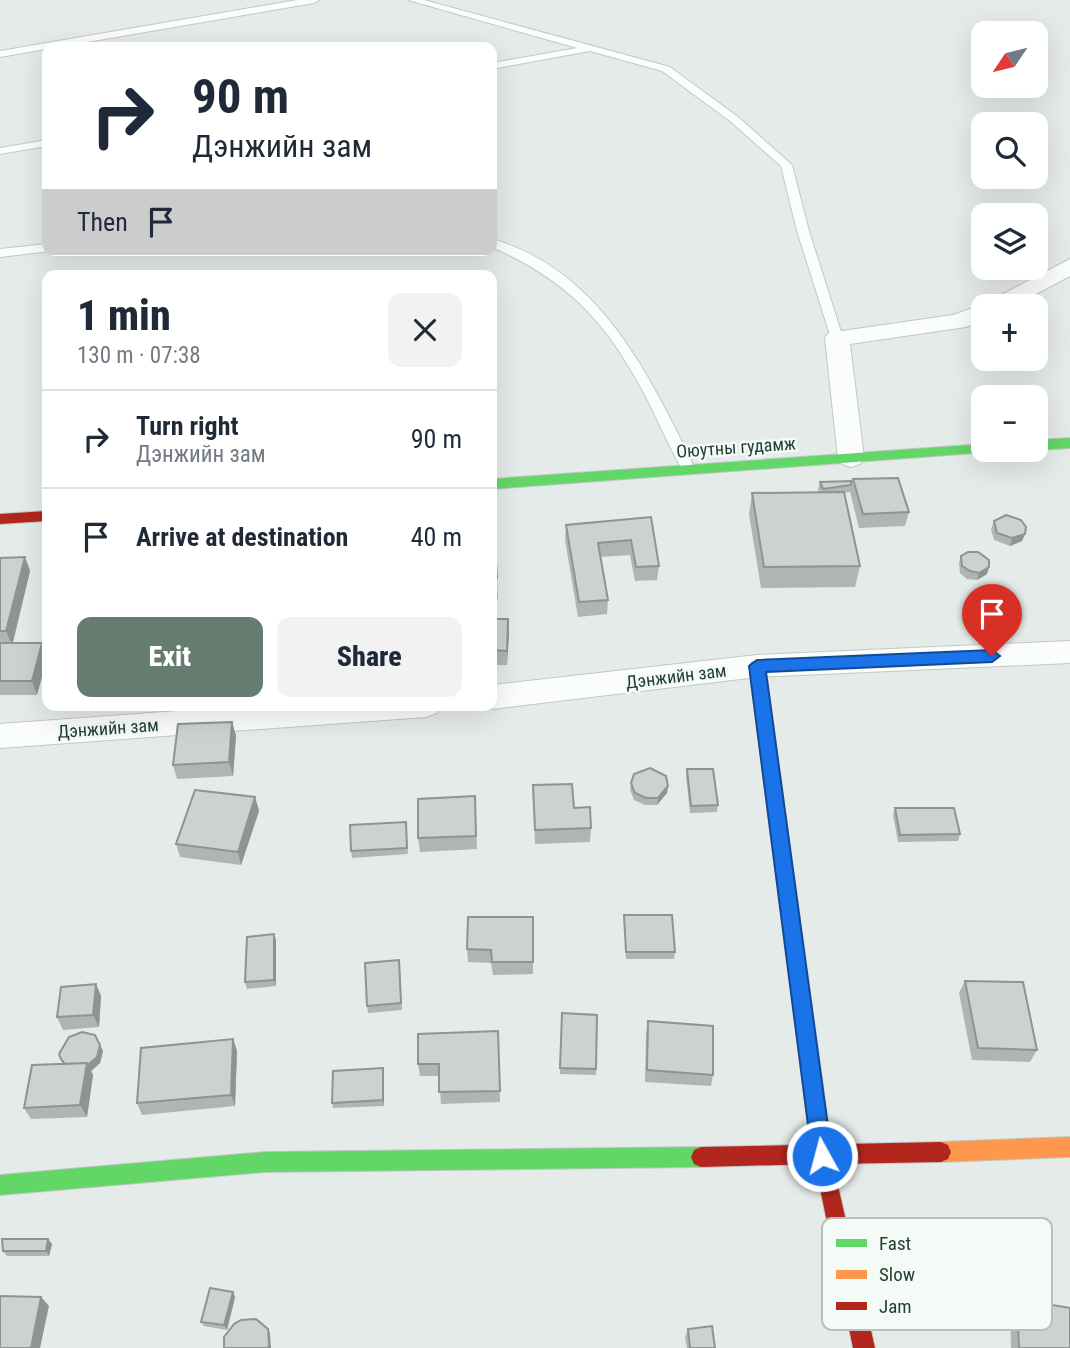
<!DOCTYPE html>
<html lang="en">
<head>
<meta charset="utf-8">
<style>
	:root { --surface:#fff; --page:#f2f2f3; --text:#1f2937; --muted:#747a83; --line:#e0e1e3; --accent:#667c71 }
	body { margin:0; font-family:"Roboto Condensed",sans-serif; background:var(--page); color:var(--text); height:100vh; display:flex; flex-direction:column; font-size:26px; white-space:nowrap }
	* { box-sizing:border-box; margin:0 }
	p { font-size:23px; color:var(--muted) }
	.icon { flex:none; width:38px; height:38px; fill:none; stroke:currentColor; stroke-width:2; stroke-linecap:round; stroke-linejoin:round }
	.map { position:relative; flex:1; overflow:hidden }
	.panel { position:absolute; left:42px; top:270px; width:455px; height:441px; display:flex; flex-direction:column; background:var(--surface); border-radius:14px; box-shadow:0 7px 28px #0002 }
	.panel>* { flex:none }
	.banner { position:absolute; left:42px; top:42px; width:455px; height:214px; border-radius:14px; box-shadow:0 7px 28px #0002; background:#fff; color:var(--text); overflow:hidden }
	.needle { width:46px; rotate:235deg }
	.fabs { position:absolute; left:971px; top:21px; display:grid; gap:14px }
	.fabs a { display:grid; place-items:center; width:77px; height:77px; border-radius:14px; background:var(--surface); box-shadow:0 7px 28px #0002; font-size:35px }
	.pin { position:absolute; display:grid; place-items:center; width:60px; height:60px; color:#fff; margin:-72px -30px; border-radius:50% 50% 50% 0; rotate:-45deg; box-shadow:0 0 7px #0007 }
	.pin .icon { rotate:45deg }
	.me { position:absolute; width:77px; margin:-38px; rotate:353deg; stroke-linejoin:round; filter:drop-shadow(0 0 5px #0008) }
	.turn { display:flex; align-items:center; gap:24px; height:147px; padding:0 35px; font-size:32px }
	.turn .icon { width:91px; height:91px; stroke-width:2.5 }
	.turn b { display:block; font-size:49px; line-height:60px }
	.then { display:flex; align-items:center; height:66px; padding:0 35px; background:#0003; gap:14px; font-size:26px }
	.round { display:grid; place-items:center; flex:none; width:74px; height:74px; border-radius:14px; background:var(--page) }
	.summary { display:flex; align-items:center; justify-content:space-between; height:119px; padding:0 35px }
	h1 { font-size:42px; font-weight:800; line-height:52px }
	.primary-button { display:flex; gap:14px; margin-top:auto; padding:14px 35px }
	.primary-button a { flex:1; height:80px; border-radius:14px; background:var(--accent); color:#fff; font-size:28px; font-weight:800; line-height:80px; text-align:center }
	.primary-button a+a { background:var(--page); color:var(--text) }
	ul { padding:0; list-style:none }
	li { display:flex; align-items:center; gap:21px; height:98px; padding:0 35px; border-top:2px solid var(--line) }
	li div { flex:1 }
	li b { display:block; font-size:26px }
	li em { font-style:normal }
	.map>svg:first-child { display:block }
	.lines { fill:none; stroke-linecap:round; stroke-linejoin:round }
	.lane-casing { stroke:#c2c8c5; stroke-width:2 }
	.street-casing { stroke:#c2c8c5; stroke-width:2 }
	.fast-casing { stroke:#c1c9c5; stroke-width:2 }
	.slow-casing { stroke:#c1c9c5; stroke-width:2 }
	.jam-casing { stroke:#c1c9c5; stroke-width:2 }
	.lane { fill:#fbfcfc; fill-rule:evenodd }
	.street { fill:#fbfcfc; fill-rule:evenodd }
	.fast { fill:#63d668; fill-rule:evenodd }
	.slow { fill:#ff974d; fill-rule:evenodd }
	.jam { fill:#b3261e; fill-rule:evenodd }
	.wall { fill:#afb5b2 }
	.shaded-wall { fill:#8f9391 }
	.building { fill:#ccd2cf; stroke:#8f9391; stroke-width:2 }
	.route { fill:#1a73e8; stroke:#114b97; stroke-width:2 }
	.labels { text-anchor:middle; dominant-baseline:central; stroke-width:5; stroke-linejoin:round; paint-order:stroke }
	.street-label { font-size:18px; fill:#224031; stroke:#f4faf6 }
	.key { fill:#f4faf6; stroke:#b5c2bb; stroke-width:2 }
	.key-label { font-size:19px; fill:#224031 }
</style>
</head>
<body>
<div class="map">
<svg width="1070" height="1348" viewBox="0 0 1070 1348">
	<rect width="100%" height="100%" fill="#e5ebe8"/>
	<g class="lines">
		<g class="lane-casing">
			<path id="lane" d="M297,0H319L314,3L0,57V51Z
				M408,0H424L670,67L738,117L792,165L809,231L843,338L842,341H832L831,338L797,231L781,166L730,121L662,71L590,51L492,69V63L577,48Z
				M47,140V146L0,154V148Z
				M492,239C601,270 650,377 696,470L694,473H684C671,450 660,425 648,401C609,325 571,282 492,247Z
				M47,244V250L51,251L0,257V249Z"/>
		</g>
		<g class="street-casing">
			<path id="street" d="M1070,259V276L1013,306H984V320L966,327L850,344L864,458L860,464L851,467L842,464L838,458L825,338L828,333L953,315L984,304Z
				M1070,641V663L757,677L492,709L481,705H492V685L757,655Z
				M258,705H441L437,713L426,717L0,748V724Z"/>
		</g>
		<g class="fast-casing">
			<path id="fast" d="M1070,438V448L1036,450V440Z
				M984,444V450H990L989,452L492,489V479Z
				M757,660L763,662L765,666L834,1166L831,1173L824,1176L817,1173L814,1166L749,666L751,662Z
				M701,1147L708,1150L711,1157L708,1164L701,1167L265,1172L0,1195V1175L265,1152Z"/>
		</g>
		<g class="slow-casing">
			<path id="slow" d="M1070,1137V1157L941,1162L934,1159L931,1152L934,1145L941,1142Z"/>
		</g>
		<g class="jam-casing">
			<path id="jam" d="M47,511V521L0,524V514Z
				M941,1142L948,1145L951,1152L948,1159L941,1162L833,1164L875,1348H853L815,1164L701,1167L694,1164L691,1157L694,1150L701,1147Z"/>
		</g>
		<use href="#lane" class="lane"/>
		<use href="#street" class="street"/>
		<use href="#fast" class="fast"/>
		<use href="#slow" class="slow"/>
		<use href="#jam" class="jam"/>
	</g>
	<path class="wall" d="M853,479L909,512L905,526L859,528L850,492L844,493L860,566L855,587L761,588L749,514L752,493L820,492L818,490L820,482H852Z
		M651,517L659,566L657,580L635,581L630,555L600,557L608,600L607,614L578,617L565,540L566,525Z
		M492,519L497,578L498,599L492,600Z
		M994,521L1025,534L1022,541L1010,546L994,540L991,529Z
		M961,556L989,567L987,574L977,580L967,579L960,573L959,563Z
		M25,557L30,571L13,643H42L37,695H0V558Z
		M492,619H508L507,665H492Z
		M232,722L236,736L233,776L177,779L173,765Z
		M687,769L718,805L717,812L690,813L686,776Z
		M631,783L668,786L667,793L657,805H645L634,800L630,790Z
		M533,785L591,828L590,842L535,844Z
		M475,796L477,849L420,852L418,838Z
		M255,797L259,811L241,865L180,857L176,844Z
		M895,808L960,834L958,841L898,842L893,815Z
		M406,822L408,854L352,858L351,851Z
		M624,915L675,952L674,959H626Z
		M533,917V974L493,975L491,963L468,962L467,949Z
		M274,934L276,940V986L247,989L245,982Z
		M400,966L402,1010L368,1013L367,1006Z
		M965,981L1037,1050L1030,1062L972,1060L959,993Z
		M96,984L101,996L99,1027L63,1030L57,1017Z
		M562,1013L596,1069V1075L560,1074Z
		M648,1021L713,1075L711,1086L645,1082L646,1034Z
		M498,1031L500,1102L441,1104L439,1076H420L418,1064Z
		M233,1039L237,1051L235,1106L142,1115L137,1103Z
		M103,1051L100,1063L91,1071L93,1075L87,1117L31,1119L24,1108L63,1064L61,1059Z
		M384,1074V1106L333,1108L332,1103Z
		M48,1239L52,1244L49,1256H7L3,1251Z
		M233,1292L235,1297L227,1330L204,1326L201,1322Z
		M1017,1299L1070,1348H1011L1010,1309Z
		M688,1329L715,1348H687L685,1338Z"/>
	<path class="shaded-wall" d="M1025,534L1022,541L1010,546L1012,538Z
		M25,557L30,571L12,645L6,631Z
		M989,567L987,574L977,580L979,573Z
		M508,619L509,633L507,665V651Z
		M42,643L47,656V659L37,695L32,681Z
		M232,722L236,736L233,776L229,762Z
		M668,786L667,793L657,805L658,798Z
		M255,797L259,811L241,865L238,852Z
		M274,934L276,940V986L274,980Z
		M96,984L101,996L99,1027L93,1015Z
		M233,1039L237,1051L235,1106L231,1095Z
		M100,1045L103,1051L100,1063L91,1071L93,1075L87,1117L80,1105L87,1063Z
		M383,1068L384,1074V1106L383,1100Z
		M48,1239L52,1244L49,1256L46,1251Z
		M233,1292L235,1297L227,1330L224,1325Z
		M41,1297L49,1306L40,1348H31Z
		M268,1329L270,1333L271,1348H268Z"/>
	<path class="building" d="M898,478L909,512L863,514L853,479Z
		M851,481V485L823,489L820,482Z
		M844,492L860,566L764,567L752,493Z
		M1006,515L1021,520L1026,527L1025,534L1012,538L997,533L994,521Z
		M651,517L659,566L636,567L631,540L598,543L608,600L579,602L566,525Z
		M492,519H493L497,578L492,579Z
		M968,552H978L989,560V567L979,573L970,571L962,566L961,556Z
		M25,557L6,631H0V558Z
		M492,619H508L507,651L492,650Z
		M0,643H42L32,681H0Z
		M232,722L229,762L173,765L178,724Z
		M650,768L666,776L668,786L658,798H646L635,793L631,783L634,774Z
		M687,769H713L718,805L691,806Z
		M572,784L574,808L590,807L591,828L535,830L533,785Z
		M195,790L255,797L238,852L176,844Z
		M475,796L476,836L418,838V799Z
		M895,808H954L960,834L900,835Z
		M406,822L407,848L351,851L350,825Z
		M624,915H672L675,952H626Z
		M468,917H533V962H492L491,950L467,949Z
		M274,934V980L245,982L247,937Z
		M399,960L401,1003L367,1006L365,963Z
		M965,981L1023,982L1037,1050L978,1048Z
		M96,984L93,1015L57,1017L61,987Z
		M562,1013L597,1015L596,1069L560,1068Z
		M648,1021L713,1026V1075L647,1070Z
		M498,1031L500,1091L439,1092V1064H418V1034Z
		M82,1032L95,1035L100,1045L97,1057L88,1065L87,1063L65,1064L61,1059L59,1054L69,1037Z
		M233,1039L231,1095L137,1103L141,1048Z
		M87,1063L80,1105L24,1108L32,1065Z
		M383,1068V1100L332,1103L333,1071Z
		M2,1239H48L46,1251H3Z
		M210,1288L233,1292L224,1325L201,1322Z
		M0,1296L41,1297L31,1348H0Z
		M1017,1299L1070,1308V1348H1019Z
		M256,1319L268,1329L269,1345L268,1348H224V1337L234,1324L241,1320Z
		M712,1326L715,1348H690L688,1329Z"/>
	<path class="route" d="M992,650L1000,656L992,662L766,672L832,1156L829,1163L822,1166L815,1163L812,1156L749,666L757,660Z"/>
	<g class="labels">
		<g class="street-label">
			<text transform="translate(736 447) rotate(-4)">Оюутны гудамж</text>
			<text transform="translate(676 676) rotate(-7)">Дэнжийн зам</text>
			<text transform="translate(108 728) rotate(-4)">Дэнжийн зам</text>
		</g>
	</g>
	<rect x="822" y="1218" width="230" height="112" rx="10" class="key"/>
	<rect x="836" y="1239" width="31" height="8" fill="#63d668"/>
	<rect x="836" y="1270" width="31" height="9" fill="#ff974d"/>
	<rect x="836" y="1302" width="31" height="8" fill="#b3261e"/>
	<g class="key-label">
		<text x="879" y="1250">Fast</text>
		<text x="879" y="1281">Slow</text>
		<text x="879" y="1313">Jam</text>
	</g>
</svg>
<div class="fabs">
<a><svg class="needle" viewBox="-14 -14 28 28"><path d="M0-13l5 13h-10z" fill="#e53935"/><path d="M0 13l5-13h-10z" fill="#747a83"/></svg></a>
<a><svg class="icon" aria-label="search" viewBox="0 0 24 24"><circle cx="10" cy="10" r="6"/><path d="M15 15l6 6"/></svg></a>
<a><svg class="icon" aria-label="layers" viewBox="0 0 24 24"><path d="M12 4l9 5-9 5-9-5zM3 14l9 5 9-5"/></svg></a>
<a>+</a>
<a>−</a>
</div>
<div class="pin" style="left:992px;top:656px;background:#d93025"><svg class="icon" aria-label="arrive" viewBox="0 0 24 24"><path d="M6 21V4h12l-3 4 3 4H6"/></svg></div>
<svg class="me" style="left:822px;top:1156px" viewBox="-20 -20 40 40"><circle r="17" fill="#1a73e8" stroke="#fff" stroke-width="3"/><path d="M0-11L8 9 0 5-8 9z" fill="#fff"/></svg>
<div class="banner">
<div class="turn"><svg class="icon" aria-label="right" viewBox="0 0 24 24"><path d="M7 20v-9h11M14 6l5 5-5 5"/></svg><div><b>90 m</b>Дэнжийн зам</div></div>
<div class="then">Then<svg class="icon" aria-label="arrive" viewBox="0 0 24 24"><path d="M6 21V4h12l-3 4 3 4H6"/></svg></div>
</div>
<section class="panel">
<div class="summary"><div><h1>1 min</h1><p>130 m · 07:38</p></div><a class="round"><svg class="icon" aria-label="close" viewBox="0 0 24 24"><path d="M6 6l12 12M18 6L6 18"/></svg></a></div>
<ul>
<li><svg class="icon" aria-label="right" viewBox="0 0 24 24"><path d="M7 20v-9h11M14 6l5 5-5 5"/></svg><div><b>Turn right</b><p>Дэнжийн зам</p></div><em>90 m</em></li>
<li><svg class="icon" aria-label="arrive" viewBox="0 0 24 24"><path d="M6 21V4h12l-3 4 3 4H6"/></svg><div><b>Arrive at destination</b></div><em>40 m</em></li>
</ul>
<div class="primary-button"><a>Exit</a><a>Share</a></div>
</section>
</div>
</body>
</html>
